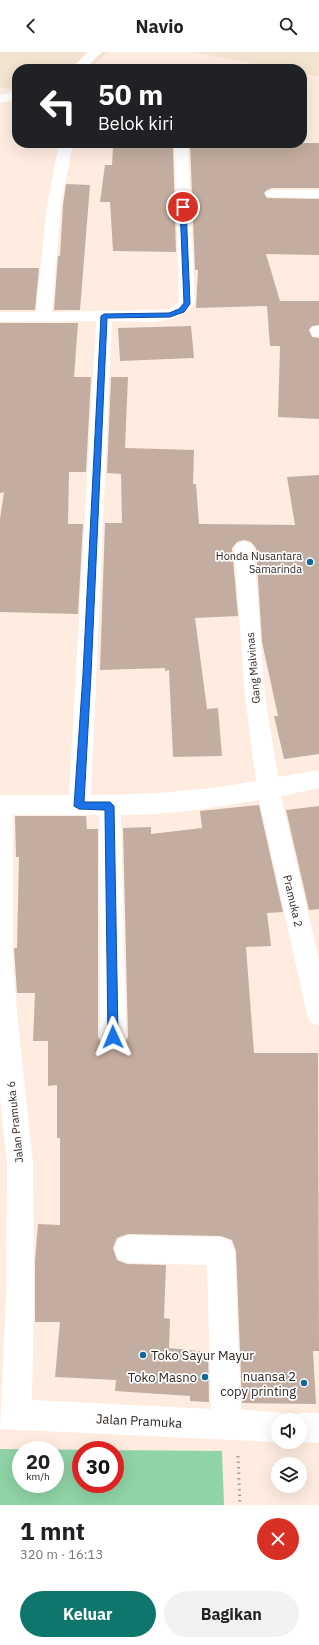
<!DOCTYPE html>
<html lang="id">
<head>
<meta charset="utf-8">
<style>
	:root { --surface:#fff; --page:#f2f2f2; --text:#202124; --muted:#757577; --accent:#0f766e }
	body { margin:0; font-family:"IBM Plex Sans",sans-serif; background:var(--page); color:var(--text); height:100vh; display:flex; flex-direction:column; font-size:15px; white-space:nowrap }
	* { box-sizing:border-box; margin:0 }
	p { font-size:13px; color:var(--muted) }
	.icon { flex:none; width:22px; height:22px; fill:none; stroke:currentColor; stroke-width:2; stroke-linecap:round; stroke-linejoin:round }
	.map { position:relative; height:1453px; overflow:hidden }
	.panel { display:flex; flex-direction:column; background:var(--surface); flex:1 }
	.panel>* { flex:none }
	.hud { position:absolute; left:12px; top:12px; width:295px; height:84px; border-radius:16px; box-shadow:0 4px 16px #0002; background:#202124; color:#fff; overflow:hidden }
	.buttons { position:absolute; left:271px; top:1361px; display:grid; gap:8px }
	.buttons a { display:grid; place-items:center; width:36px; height:36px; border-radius:50%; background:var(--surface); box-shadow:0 4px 16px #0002; font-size:20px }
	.speed { position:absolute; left:12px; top:1389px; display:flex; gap:8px; font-size:20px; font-weight:700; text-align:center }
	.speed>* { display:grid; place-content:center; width:52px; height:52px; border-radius:50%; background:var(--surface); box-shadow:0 4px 16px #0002; line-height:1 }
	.speed small { font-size:10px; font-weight:400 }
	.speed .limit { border:6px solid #d22; background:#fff; color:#111 }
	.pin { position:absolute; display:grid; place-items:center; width:34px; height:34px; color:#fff; margin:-17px; border:2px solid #fff; border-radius:50%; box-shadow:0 1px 4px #0007 }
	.me { position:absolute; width:44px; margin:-22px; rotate:359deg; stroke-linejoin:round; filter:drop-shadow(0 0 3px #0008) }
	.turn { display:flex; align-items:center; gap:14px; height:84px; padding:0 20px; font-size:18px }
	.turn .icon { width:52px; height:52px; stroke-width:2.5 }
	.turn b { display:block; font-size:28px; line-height:34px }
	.round { display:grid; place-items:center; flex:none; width:42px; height:42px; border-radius:21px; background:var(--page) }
	.overview { display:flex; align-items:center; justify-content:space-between; height:68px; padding:0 20px }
	h1 { font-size:24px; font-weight:700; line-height:30px }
	.primary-button { display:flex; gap:8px; margin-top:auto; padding:8px 20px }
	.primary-button a { flex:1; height:46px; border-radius:24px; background:var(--accent); color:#fff; font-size:16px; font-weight:700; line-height:46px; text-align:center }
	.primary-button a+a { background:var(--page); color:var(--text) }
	header { display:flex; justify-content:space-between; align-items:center; height:52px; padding:0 20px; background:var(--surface); font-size:18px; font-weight:700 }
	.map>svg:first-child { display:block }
	.commercial { fill:#f3e3d1 }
	.green { fill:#8fd3a6; fill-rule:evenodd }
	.building { fill:#c3ada0 }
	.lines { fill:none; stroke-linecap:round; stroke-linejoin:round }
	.path { stroke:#aa9c93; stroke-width:3; stroke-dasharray:1.5 4; stroke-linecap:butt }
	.street { fill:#fff; fill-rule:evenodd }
	.route { fill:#1a73e8; stroke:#114b97 }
	.poi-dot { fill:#126899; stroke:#fdfdfd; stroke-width:1.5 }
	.labels { text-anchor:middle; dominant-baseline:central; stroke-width:3.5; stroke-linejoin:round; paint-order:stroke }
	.poi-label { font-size:11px; fill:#2e2621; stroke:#fdfdfd; text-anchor:end }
	.street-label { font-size:11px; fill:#2e2621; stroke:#fdfdfd }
	.near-poi-label { font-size:13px; fill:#2e2621; stroke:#fdfdfd; text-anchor:end }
	.near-street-label { font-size:13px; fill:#2e2621; stroke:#fdfdfd }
</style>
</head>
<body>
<header><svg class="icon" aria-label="back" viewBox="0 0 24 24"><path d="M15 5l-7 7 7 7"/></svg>Navio<svg class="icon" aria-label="search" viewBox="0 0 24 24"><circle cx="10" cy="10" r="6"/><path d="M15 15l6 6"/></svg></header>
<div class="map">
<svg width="319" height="1453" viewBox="0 0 319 1453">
	<rect width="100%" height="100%" fill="#feece1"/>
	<path class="commercial" d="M0,0H108L89,17H17V38L0,35Z
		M192,0H319V24L302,21V17H283Z"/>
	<path class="green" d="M0,1397L222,1399L224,1453H0ZM21,1398H55V1432H21ZM81,1398H115V1432H81Z"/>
	<path class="building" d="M190,91H319V136H272L267,138L264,141L267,146L319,147V203L266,202L280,249H319V273L312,274L309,278L312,285L319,286V367L278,365L280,294H270L267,254L196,256L198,218H195Z
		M113,95H173L176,200L113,199L110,150H100L105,113H112Z
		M66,132L90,133L80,258H54L58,204H60L63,153Z
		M0,216H39L35,258H0Z
		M0,271H78L74,325H91L86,420H69L68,472H83L78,562L0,560V467L4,440L0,441Z
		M191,274L194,306L120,309L118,276Z
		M111,325H128L125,396L194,398L193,432H196L199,472L295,473L287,425L319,423V702L284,707L274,664H278L262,590L256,496L251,490L244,488L237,490L232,496L238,564L195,566L207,657L218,656L222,704L173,705L169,618L165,619V616L100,618L105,471H122L121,422L107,421Z
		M259,753L283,860L267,861L271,894L246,895L254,1001H318L319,1299H313L316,1352L242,1351L236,1199L232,1188L221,1184L128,1182L117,1186L113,1196L117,1208L127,1212L166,1213L164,1266L170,1267L169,1296L208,1300L209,1350L190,1349V1344L115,1339L116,1328L55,1325L60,1270H35V1209L38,1172L60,1173V1086H57V1033L48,1034V989H33L35,941H17L14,896H17L19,805H16L15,764H86L87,777H98V985L104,995L113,998L123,995L128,985L123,776L151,775V782L202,776L200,759Z
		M319,754V857L309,858L286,758Z"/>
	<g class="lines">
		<path class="path" d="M238,1404L240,1453"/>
		<path class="street" d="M88,0H102L85,17H70Z
			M17,39V47L0,51V43Z
			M59,91H73L61,153L52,260L159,258L169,257L179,250L174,91H188L195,251C178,276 138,269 112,269L91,743C147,743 201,739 256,729L245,644L234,496L237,491L244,489L251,491L254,496L265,644L278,725L319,718V736L281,744L319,908V974L310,970L307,962L259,748C214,756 168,763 121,763L126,985L122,994L113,997L104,994L100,985L99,763H13V908L18,972L33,1111L34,1246L32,1348L211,1357L207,1213L128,1211L118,1207L114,1197L118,1187L128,1183L221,1185L231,1189L235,1199L241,1358L278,1360L289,1366L300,1361H319V1391L297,1390H300V1368H278V1390L0,1377L6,1246L7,1111L0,1046V743H69L96,269L0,270V260H36L47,153Z
			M272,138H319V146L267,145L265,142L267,139Z
			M319,274V285L313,284L310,279L312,275Z"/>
	</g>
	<path class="route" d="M183,153L186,155L190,252L184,260L170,265L107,266L91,622L84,750H110L114,754L118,985L117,988L113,990L110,988L108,985L105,758L79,757L74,754L83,622L101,264L104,262L169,261L179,257L184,251L180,155Z"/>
	<g class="poi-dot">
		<circle cx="310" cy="510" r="4"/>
		<circle cx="143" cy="1303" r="4"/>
		<circle cx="205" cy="1325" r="4"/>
		<circle cx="304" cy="1331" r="4"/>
	</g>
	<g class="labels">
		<g class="poi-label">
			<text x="302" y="504">Honda Nusantara<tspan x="302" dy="13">Samarinda</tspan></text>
		</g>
		<g class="street-label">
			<text transform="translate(253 616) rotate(-95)">Gang Malvinas</text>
			<text transform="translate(293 849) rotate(77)">Pramuka 2</text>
			<text transform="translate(15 1070) rotate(-96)">Jalan Pramuka 6</text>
		</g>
		<g class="near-poi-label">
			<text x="151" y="1303" text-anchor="start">Toko Sayur Mayur</text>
			<text x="296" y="1324">nuansa 2<tspan x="296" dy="15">copy printing</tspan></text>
			<text x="197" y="1325">Toko Masno</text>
		</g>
		<g class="near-street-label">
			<text transform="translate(139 1369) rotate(3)">Jalan Pramuka</text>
		</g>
	</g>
</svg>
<div class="buttons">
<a><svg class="icon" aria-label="sound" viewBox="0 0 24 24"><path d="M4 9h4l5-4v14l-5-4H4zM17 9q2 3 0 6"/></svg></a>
<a><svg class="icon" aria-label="layers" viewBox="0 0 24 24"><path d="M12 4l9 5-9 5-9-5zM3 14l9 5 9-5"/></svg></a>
</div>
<div class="speed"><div>20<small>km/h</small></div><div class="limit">30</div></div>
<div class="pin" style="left:183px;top:155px;background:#d93025"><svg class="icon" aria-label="arrive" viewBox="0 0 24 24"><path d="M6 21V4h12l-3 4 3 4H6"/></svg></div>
<svg class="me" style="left:113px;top:985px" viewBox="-20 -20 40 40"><path d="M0-17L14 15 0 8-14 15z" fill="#1a73e8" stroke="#fff" stroke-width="4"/></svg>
<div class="hud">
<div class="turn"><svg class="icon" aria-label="left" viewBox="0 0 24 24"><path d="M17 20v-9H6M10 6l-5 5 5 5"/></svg><div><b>50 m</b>Belok kiri</div></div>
</div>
</div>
<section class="panel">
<div class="overview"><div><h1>1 mnt</h1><p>320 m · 16:13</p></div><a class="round" style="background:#d93025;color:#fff"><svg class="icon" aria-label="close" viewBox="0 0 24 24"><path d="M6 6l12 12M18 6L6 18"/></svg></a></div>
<div class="primary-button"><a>Keluar</a><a>Bagikan</a></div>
</section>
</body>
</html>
